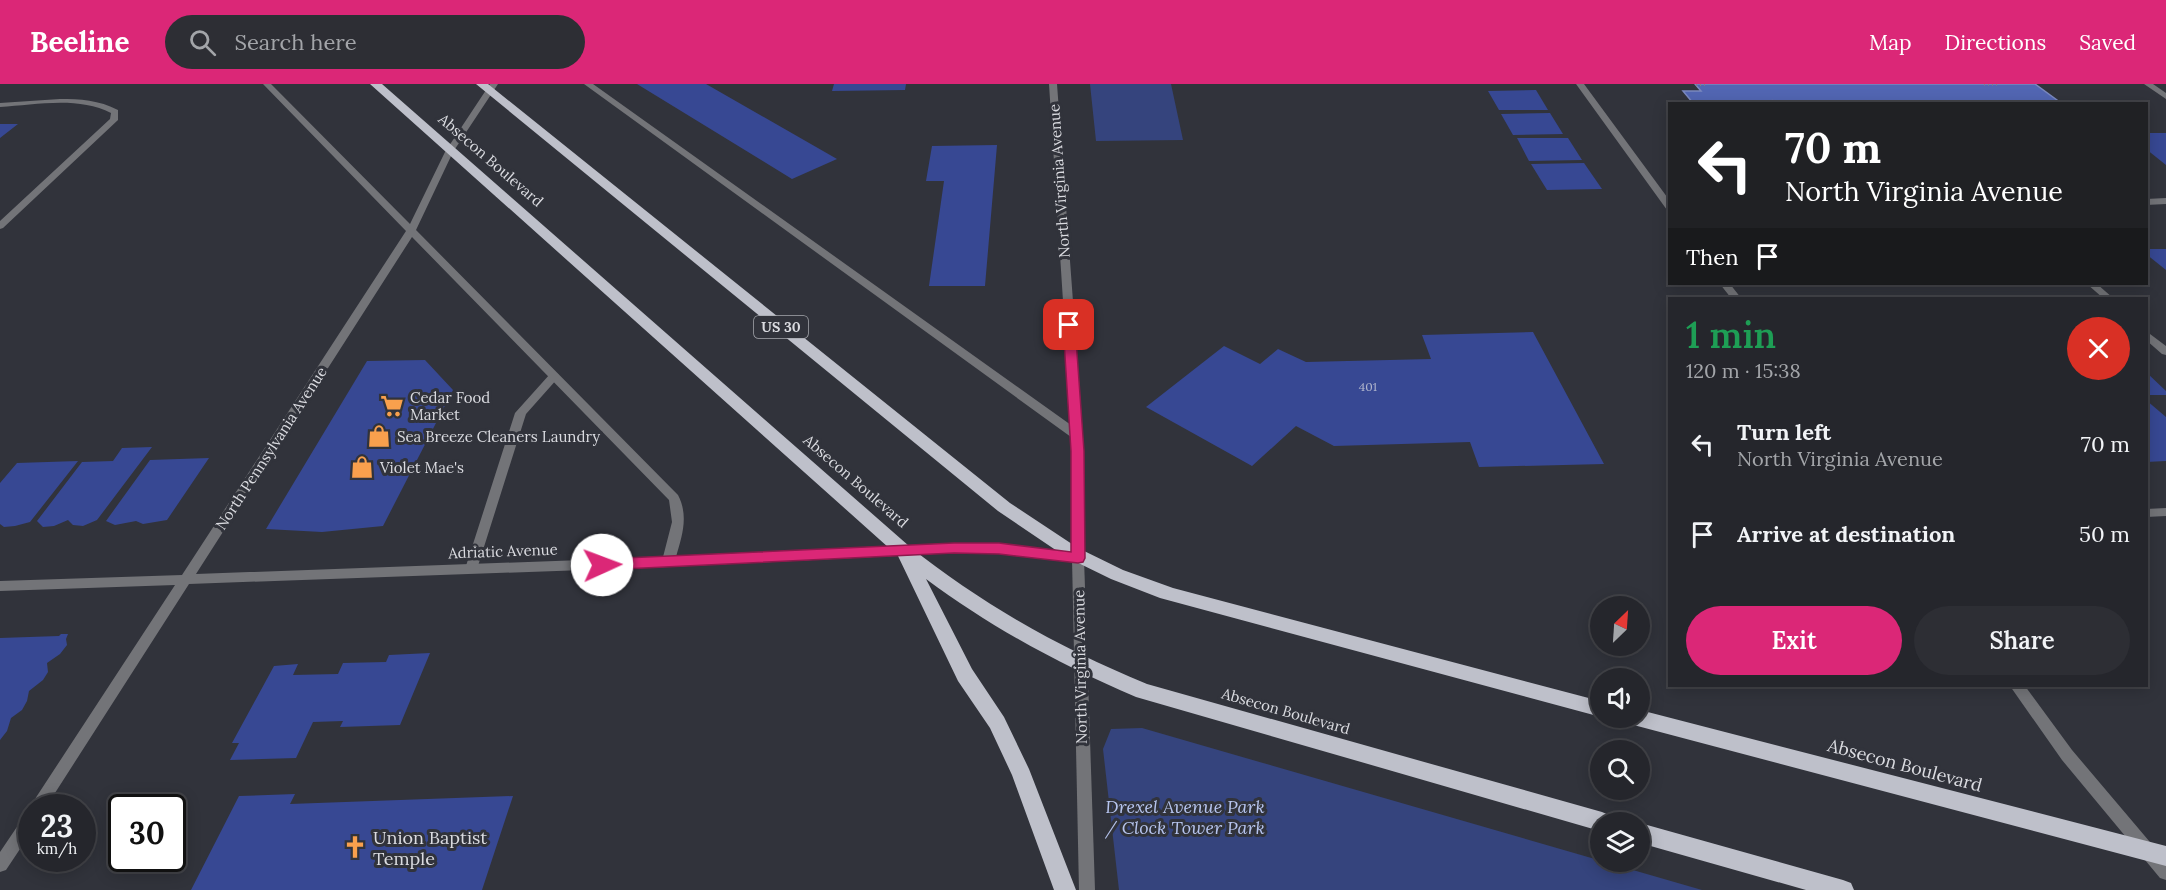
<!DOCTYPE html>
<html lang="en">
<head>
<meta charset="utf-8">
<style>
	:root { --surface:#25262c; --page:#2d2e34; --text:#f1f3f6; --muted:#a3a5a9; --line:#424348; --accent:#db2777 }
	body { margin:0; font-family:Lora,serif; background:var(--page); color:var(--text); height:100vh; display:flex; flex-direction:column; font-size:22px; white-space:nowrap }
	* { box-sizing:border-box; margin:0 }
	p { font-size:20px; color:var(--muted) }
	.icon { flex:none; width:33px; height:33px; fill:none; stroke:currentColor; stroke-width:2; stroke-linecap:round; stroke-linejoin:round }
	.map { position:relative; flex:1; overflow:hidden }
	.panel { position:absolute; left:1668px; top:213px; width:480px; height:390px; display:flex; flex-direction:column; background:var(--surface); border-radius:0px; box-shadow:0 3px 15px #0003,0 0 0 2px var(--line) }
	.panel>* { flex:none }
	.top-card { position:absolute; left:1668px; top:18px; width:480px; height:183px; border-radius:0px; box-shadow:0 3px 15px #0003,0 0 0 2px var(--line); background:#202124; color:#fff; overflow:hidden }
	.needle { width:39px; rotate:25deg }
	.fabs { position:absolute; left:1590px; top:512px; display:grid; gap:12px }
	.fabs a { display:grid; place-items:center; width:60px; height:60px; border-radius:50%; background:var(--surface); box-shadow:0 3px 15px #0003,0 0 0 2px var(--line); font-size:30px }
	.speed { position:absolute; left:18px; top:710px; display:flex; gap:12px; font-size:30px; font-weight:700; text-align:center }
	.speed>* { display:grid; place-content:center; width:78px; height:78px; border-radius:50%; background:var(--surface); box-shadow:0 3px 15px #0003,0 0 0 2px var(--line); line-height:1 }
	.speed small { font-size:15px; font-weight:400 }
	.speed .limit { border:3px solid #111; border-radius:9px; background:#fff; color:#111 }
	.pin { position:absolute; display:grid; place-items:center; width:51px; height:51px; color:#fff; margin:-26px; border-radius:12px; box-shadow:0 3px 9px #0006 }
	.me { position:absolute; width:66px; margin:-33px; rotate:88deg; stroke-linejoin:round; filter:drop-shadow(0 0 4px #0008) }
	.turn { display:flex; align-items:center; gap:21px; height:126px; padding:0 18px; font-size:27px }
	.turn .icon { width:78px; height:78px; stroke-width:2.5 }
	.turn b { display:block; font-size:42px; line-height:51px }
	.then { display:flex; align-items:center; height:57px; padding:0 18px; background:#0003; gap:12px; font-size:22px }
	.round { display:grid; place-items:center; flex:none; width:63px; height:63px; border-radius:32px; background:var(--page) }
	.overview { display:flex; align-items:center; justify-content:space-between; height:102px; padding:0 18px }
	h1 { font-size:36px; font-weight:600; line-height:45px; color:#1e9e55 }
	.cta { display:flex; gap:12px; margin-top:auto; padding:12px 18px }
	.cta a { flex:1; height:69px; border-radius:36px; background:var(--accent); color:#fff; font-size:24px; font-weight:600; line-height:69px; text-align:center }
	.cta a+a { background:var(--page); color:var(--text) }
	ul { padding:0; list-style:none }
	li { display:flex; align-items:center; gap:18px; height:90px; padding:0 18px }
	li div { flex:1 }
	li b { display:block; font-size:22px }
	li em { font-style:normal }
	header { display:flex; align-items:center; gap:36px; box-sizing:border-box; height:84px; padding:0 30px; background:var(--accent); color:#fff }
	header strong { font-size:28px }
	nav { display:flex; gap:33px; margin-inline-start:auto; font-size:21px }
	.search { width:420px; height:54px; background:var(--page); display:flex; align-items:center; gap:15px; box-sizing:border-box; padding:0 21px; border-radius:33px; color:var(--muted); font-size:22px }
	.map>svg:first-child { display:block }
	.green { fill:#35447d }
	.water { fill:#5266b3; stroke:#7b89c0; stroke-width:1.5 }
	.building { fill:#374893 }
	.lines { fill:none; stroke-linecap:round; stroke-linejoin:round }
	.path { stroke:#7f8087; stroke-width:3; stroke-dasharray:1 3; stroke-linecap:butt }
	.service { fill:#737478; fill-rule:evenodd }
	.minor { fill:#737478; fill-rule:evenodd }
	.tertiary { fill:#737478; fill-rule:evenodd }
	.trunk { fill:#bec0ca; fill-rule:evenodd }
	.route { fill:#db2777; stroke:#8e194d; stroke-width:1.5 }
	.labels { text-anchor:middle; dominant-baseline:central; stroke-width:6; stroke-linejoin:round; paint-order:stroke }
	.number-label { font-size:12px; fill:#b1b6cd }
	.shield { fill:#31333b; stroke:#a7a9ae; stroke-width:1.5 }
	.shield-label { font-size:14px; font-weight:bold; fill:#dadbe0 }
	.street-label { font-size:15px; fill:#dadbe0; stroke:#31333b }
	.poi-label { font-size:15px; fill:#dadbe0; stroke:#31333b; text-anchor:start }
	.near-street-label { font-size:18px; fill:#dadbe0; stroke:#31333b }
	.near-park-label { font-size:18px; font-style:italic; fill:#b6c4ee; stroke:#31333b }
	.near-poi-label { font-size:18px; fill:#dadbe0; stroke:#31333b; text-anchor:start }
</style>
</head>
<body>
<header>
<strong>Beeline</strong>
<div class="search"><svg class="icon" aria-label="search" viewBox="0 0 24 24"><circle cx="10" cy="10" r="6"/><path d="M15 15l6 6"/></svg>Search here</div>
<nav><a>Map</a><a>Directions</a><a>Saved</a></nav>
</header>
<div class="map">
<svg width="2166" height="806" viewBox="0 0 2166 806">
	<rect width="100%" height="100%" fill="#31333b"/>
	<path class="green" d="M1090,0H1171L1183,56L1096,57Z
		M1142,644L1702,806H1119L1103,665L1111,645Z"/>
	<path class="water" d="M1695,0H2035L2061,19H1693L1683,7H1701Z"/>
	<path class="building" d="M637,0H706L837,75L792,95Z
		M834,0H906L905,6L832,7Z
		M1536,6L1548,26H1499L1488,7Z
		M1550,29L1563,50L1513,51L1501,30Z
		M0,40H18L0,54Z
		M2146,49H2166V81L2146,65Z
		M1517,54H1568L1582,76L1529,77Z
		M997,61L985,202H929L944,97H926L932,62Z
		M1584,79L1602,105L1547,106L1531,80Z
		M2146,165H2166V186L2146,170Z
		M1533,248L1604,380L1479,383L1470,358L1334,362L1296,342L1252,382L1146,323L1224,262L1260,280L1278,265L1306,278L1431,275L1422,251Z
		M425,276L453,306L383,442L322,448L266,445L367,277Z
		M2146,288L2166,307V311H2146Z
		M2146,316L2166,333V377L2146,378Z
		M152,363L97,436L83,442L73,441L68,436L54,442L43,443L37,437L82,378L113,377L122,364Z
		M209,374L167,436L143,440L136,437L115,441L106,437L150,376Z
		M78,377L30,438L15,442L4,443L0,440V399L17,379Z
		M61,550H68L66,555L67,561L60,570L47,579L48,588L43,596L29,607L27,617L22,626L11,634L7,647L0,656V554L59,552Z
		M430,569L400,641L340,643L343,637L313,638L296,674L230,676L239,659H232L274,582L298,580L293,591L338,590L343,579L386,578L389,571Z
		M295,710L290,720L513,712L482,806H191L239,712Z"/>
	<g class="lines">
		<path class="path" d="M1984,0H1999
			M1696,1L1708,0
			M1732,20L1776,17"/>
		<path class="service" d="M60,15C80,15 99,16 118,26V36L3,144L0,145V137L110,35L111,29C78,12 35,21 0,23V19Z
			M554,289L558,290L559,292L558,294L526,330L477,485L476,488H466L465,485L515,329L550,290Z"/>
		<path class="minor" d="M263,0H271L410,140L445,68L490,0H498L453,68L416,146L678,411C689,432 682,452 676,473L954,459H999L1072,468L1071,353L584,0H593L1071,341L1049,0H1057L1084,367V474L1082,477L1078,479L999,469H954L668,483L189,500L46,723H32V725L30,723L33,718L175,501L0,507V497L182,491L406,147ZM412,153L669,416L672,438L663,473L196,490Z
			M1576,0H1584L1670,117V127L1667,126Z
			M2144,0H2153L2166,9V15Z
			M2166,114V120L2146,121V115Z
			M1720,200H1730L1741,214H1731Z
			M2087,200H2097L2113,214H2103Z
			M2146,247L2166,262V271L2162,270L2146,256Z
			M2166,424V432L2146,433V425Z
			M2010,602H2025L2072,666L2166,777V796L2160,794L2062,676Z
			M32,726V747L6,786L0,788V768L27,728Z"/>
		<path class="tertiary" d="M1078,469L1082,471L1084,474L1095,806H1079L1072,474L1074,471Z"/>
		<path class="trunk" d="M370,0H382L909,462C983,521 1060,564 1147,600L1602,728L1609,731L1613,738H1600V747L1136,613C1061,581 992,544 926,495L972,585L1004,633L1029,685L1076,806H1054L1012,691L990,644L958,597L898,472Z
			M476,0H488L1010,419L1078,464L1123,486L1173,504L1600,617L1601,633L1160,514L1111,495L1066,473L998,427Z
			M1640,626L2166,762V782L1626,639L1623,633H1640Z
			M1640,739L1843,796L1851,799L1854,806H1806L1640,759Z"/>
	</g>
	<path class="route" d="M1069,237L1075,241L1084,367L1085,474L1083,478L1078,479L999,470L954,469L602,486L597,484L595,481L597,477L602,475L954,459H999L1071,468V367L1063,241Z"/>
	<defs>
		<g id="supermarket-bare" transform="scale(1.8)"><path d="M-6-5.5h2.5l.6 2H6L4.5 2H-2.5L-4.4-4H-6ZM-1.5 3.2a1.3 1.3 0 1 0 .1 0ZM3 3.2a1.3 1.3 0 1 0 .1 0Z" fill="#f9a04d" stroke="#31333b" stroke-width="2.5" paint-order="stroke"/></g>
		<g id="shop-bare" transform="scale(1.8)"><path d="M-5-2.5h2.3a2.7 3.5 0 0 1 5.4 0H5L5.5 6h-11ZM-1.5-2.5h3a1.5 2.3 0 0 0-3 0Z" fill="#f9a04d" stroke="#31333b" stroke-width="2.5" paint-order="stroke"/></g>
		<g id="church-bare" transform="scale(1.8)"><path d="M-1.2-6h2.4v3.5h3.3v2.4h-3.3V6h-2.4V-.1h-3.3v-2.4h3.3Z" fill="#f9a04d" stroke="#31333b" stroke-width="2.5" paint-order="stroke"/></g>
	</defs>
	<g fill-rule="evenodd">
		<use href="#supermarket-bare" x="392" y="322"/>
		<use href="#shop-bare" x="379" y="352"/>
		<use href="#shop-bare" x="362" y="383"/>
		<use href="#church-bare" x="355" y="763"/>
	</g>
	<g class="labels">
		<g class="number-label">
			<text x="1368" y="302">401</text>
		</g>
		<rect class="shield" x="754" y="232" width="54" height="22" rx="4.5"/>
		<g class="shield-label">
			<text x="781" y="243">US 30</text>
		</g>
		<g class="street-label">
			<text transform="translate(491 76) rotate(41)">Absecon Boulevard</text>
			<text transform="translate(1059 97) rotate(-94)">North Virginia Avenue</text>
			<text transform="translate(271 364) rotate(-57)">North Pennsylvania Avenue</text>
			<text transform="translate(856 397) rotate(41)">Absecon Boulevard</text>
			<text transform="translate(503 467) rotate(-2)">Adriatic Avenue</text>
			<text transform="translate(1080 583) rotate(-91)">North Virginia Avenue</text>
			<text transform="translate(1286 627) rotate(16)">Absecon Boulevard</text>
		</g>
		<g class="poi-label">
			<text x="410" y="313">Cedar Food<tspan x="410" dy="17">Market</tspan></text>
			<text x="397" y="352">Sea Breeze Cleaners Laundry</text>
			<text x="380" y="383">Violet Mae's</text>
		</g>
		<g class="near-street-label">
			<text transform="translate(1905 681) rotate(15)">Absecon Boulevard</text>
		</g>
		<g class="near-park-label">
			<text x="1185" y="722">Drexel Avenue Park<tspan x="1185" dy="21">/ Clock Tower Park</tspan></text>
		</g>
		<g class="near-poi-label">
			<text x="373" y="753">Union Baptist<tspan x="373" dy="21">Temple</tspan></text>
		</g>
	</g>
</svg>
<div class="fabs">
<a><svg class="needle" viewBox="-14 -14 28 28"><path d="M0-13l5 13h-10z" fill="#e53935"/><path d="M0 13l5-13h-10z" fill="#a3a5a9"/></svg></a>
<a><svg class="icon" aria-label="sound" viewBox="0 0 24 24"><path d="M4 9h4l5-4v14l-5-4H4zM17 9q2 3 0 6"/></svg></a>
<a><svg class="icon" aria-label="search" viewBox="0 0 24 24"><circle cx="10" cy="10" r="6"/><path d="M15 15l6 6"/></svg></a>
<a><svg class="icon" aria-label="layers" viewBox="0 0 24 24"><path d="M12 4l9 5-9 5-9-5zM3 14l9 5 9-5"/></svg></a>
</div>
<div class="speed"><div>23<small>km/h</small></div><div class="limit">30</div></div>
<div class="pin" style="left:1069px;top:241px;background:#d93025"><svg class="icon" aria-label="arrive" viewBox="0 0 24 24"><path d="M6 21V4h12l-3 4 3 4H6"/></svg></div>
<svg class="me" style="left:602px;top:481px" viewBox="-20 -20 40 40"><circle r="19" fill="#fff"/><path d="M0-13L10 11 0 6-10 11z" fill="#db2777"/></svg>
<div class="top-card">
<div class="turn"><svg class="icon" aria-label="left" viewBox="0 0 24 24"><path d="M17 20v-9H6M10 6l-5 5 5 5"/></svg><div><b>70 m</b>North Virginia Avenue</div></div>
<div class="then">Then<svg class="icon" aria-label="arrive" viewBox="0 0 24 24"><path d="M6 21V4h12l-3 4 3 4H6"/></svg></div>
</div>
<section class="panel">
<div class="overview"><div><h1>1 min</h1><p>120 m · 15:38</p></div><a class="round" style="background:#d93025;color:#fff"><svg class="icon" aria-label="close" viewBox="0 0 24 24"><path d="M6 6l12 12M18 6L6 18"/></svg></a></div>
<ul>
<li><svg class="icon" aria-label="left" viewBox="0 0 24 24"><path d="M17 20v-9H6M10 6l-5 5 5 5"/></svg><div><b>Turn left</b><p>North Virginia Avenue</p></div><em>70 m</em></li>
<li><svg class="icon" aria-label="arrive" viewBox="0 0 24 24"><path d="M6 21V4h12l-3 4 3 4H6"/></svg><div><b>Arrive at destination</b></div><em>50 m</em></li>
</ul>
<div class="cta"><a>Exit</a><a>Share</a></div>
</section>
</div>
</body>
</html>
